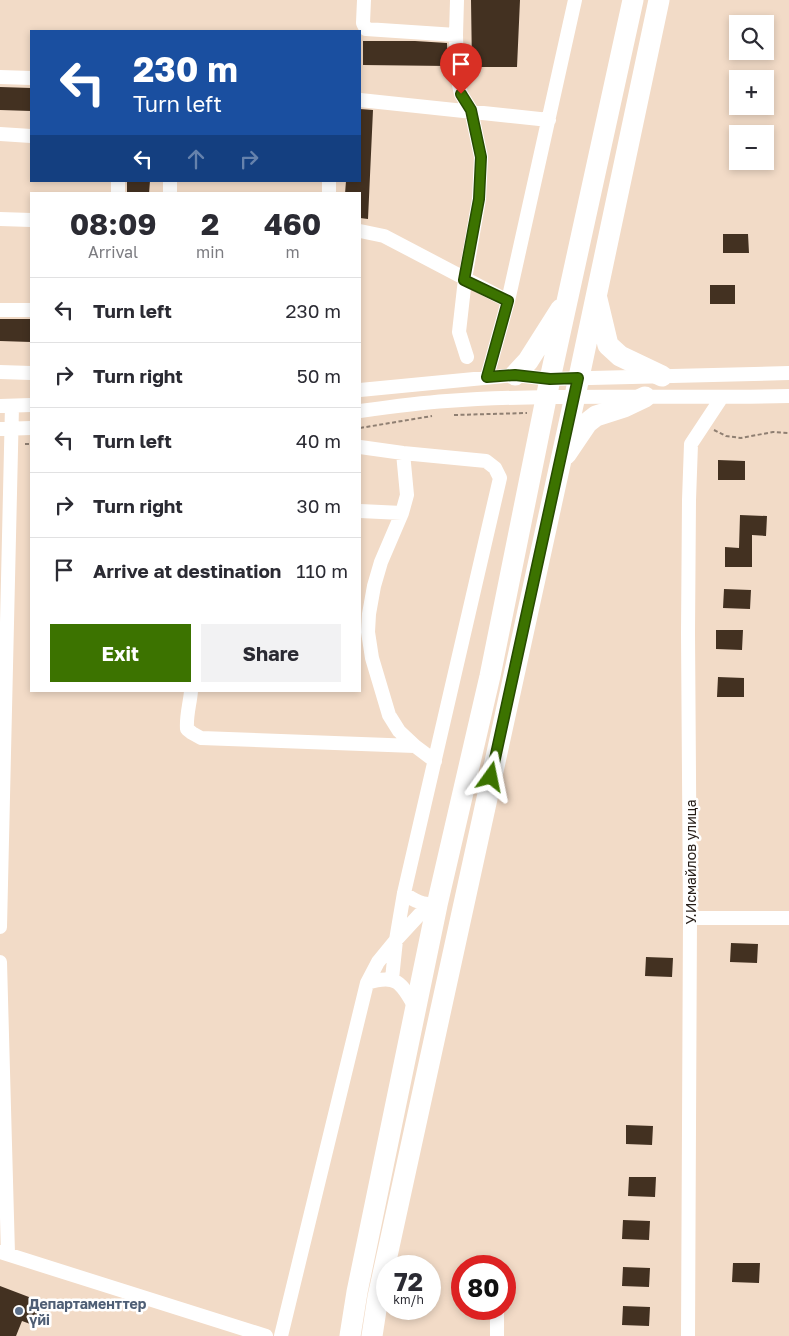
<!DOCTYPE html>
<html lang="en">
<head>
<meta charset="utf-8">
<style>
	:root { --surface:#fff; --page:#f2f2f3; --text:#2b2b33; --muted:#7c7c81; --line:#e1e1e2; --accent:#3c7300 }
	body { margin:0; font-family:"Golos Text",sans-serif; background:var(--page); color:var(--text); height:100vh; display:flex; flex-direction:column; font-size:19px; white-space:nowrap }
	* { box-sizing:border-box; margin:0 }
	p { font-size:16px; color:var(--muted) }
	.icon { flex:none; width:28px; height:28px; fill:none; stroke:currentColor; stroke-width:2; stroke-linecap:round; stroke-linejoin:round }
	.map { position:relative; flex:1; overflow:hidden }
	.details { position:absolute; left:30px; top:192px; width:331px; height:500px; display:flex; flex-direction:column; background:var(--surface); border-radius:0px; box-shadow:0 2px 8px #0003 }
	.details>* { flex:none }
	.guide { position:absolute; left:30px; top:30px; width:331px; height:152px; border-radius:0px; box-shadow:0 2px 8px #0003; background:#1a4fa0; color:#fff; overflow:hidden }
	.controls { position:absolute; left:729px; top:15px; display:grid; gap:10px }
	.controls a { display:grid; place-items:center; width:45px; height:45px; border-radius:0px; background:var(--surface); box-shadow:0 2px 8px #0003; font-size:25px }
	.speed { position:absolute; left:376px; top:1255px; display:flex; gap:10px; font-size:25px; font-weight:700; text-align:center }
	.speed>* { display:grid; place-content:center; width:65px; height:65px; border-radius:50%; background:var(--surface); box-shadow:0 2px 8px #0003; line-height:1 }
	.speed small { font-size:12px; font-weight:400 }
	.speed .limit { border:8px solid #d22; background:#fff; color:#111 }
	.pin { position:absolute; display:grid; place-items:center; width:42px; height:42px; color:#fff; margin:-51px -21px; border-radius:50% 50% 50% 0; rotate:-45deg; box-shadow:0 0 5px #0007 }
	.pin .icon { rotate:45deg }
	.me { position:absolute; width:55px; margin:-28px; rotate:12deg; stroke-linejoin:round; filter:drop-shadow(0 0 4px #0008) }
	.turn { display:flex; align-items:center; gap:18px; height:105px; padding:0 20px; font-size:22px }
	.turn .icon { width:65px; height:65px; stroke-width:2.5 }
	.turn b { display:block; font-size:35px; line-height:42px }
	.lanes { display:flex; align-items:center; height:48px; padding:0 20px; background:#0003; justify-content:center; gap:25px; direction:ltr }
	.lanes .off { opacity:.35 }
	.eta { display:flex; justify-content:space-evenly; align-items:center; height:85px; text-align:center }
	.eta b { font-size:30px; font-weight:700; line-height:35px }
	.action { display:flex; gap:10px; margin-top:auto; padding:10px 20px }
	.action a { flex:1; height:58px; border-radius:0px; background:var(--accent); color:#fff; font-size:20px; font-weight:700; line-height:58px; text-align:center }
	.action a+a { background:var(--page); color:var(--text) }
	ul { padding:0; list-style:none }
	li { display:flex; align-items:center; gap:15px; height:65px; padding:0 20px; border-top:1px solid var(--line) }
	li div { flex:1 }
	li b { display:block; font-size:19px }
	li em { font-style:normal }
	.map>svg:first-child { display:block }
	.building { fill:#433121 }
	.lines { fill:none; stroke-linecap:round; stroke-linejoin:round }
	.path { stroke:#8f7f72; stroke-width:2; stroke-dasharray:4 2.5; stroke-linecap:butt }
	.minor { stroke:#fff; stroke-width:14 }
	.highway { stroke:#fff; stroke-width:21 }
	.route-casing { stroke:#274b00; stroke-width:12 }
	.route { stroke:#3c7300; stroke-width:9 }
	.service-dot { fill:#5c6f8a; stroke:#fff; stroke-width:2 }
	.labels { text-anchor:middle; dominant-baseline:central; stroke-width:5; stroke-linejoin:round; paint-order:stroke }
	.street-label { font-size:14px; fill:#261d17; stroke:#fff }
	.service-label { font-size:14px; font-weight:bold; fill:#4e5e75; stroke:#fff; text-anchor:start }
</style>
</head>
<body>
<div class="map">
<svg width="789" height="1336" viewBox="0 0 789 1336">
	<rect width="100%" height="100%" fill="#f2dbc7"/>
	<path class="building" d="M471,0H520L517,67H472Z
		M363,41H415L447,43L448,66L363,65Z
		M0,87L31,88V111L0,110Z
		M360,109L373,110L368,219L360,218V194H345L346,181H360Z
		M127,181H150L149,194H127Z
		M723,234H748L749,253H723Z
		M710,285H735V304H710Z
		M0,319H31V342L0,341Z
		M718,460L745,461V480H718Z
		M740,515L767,516L766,536L752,535V567H725V547L739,548Z
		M724,589L751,590L750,609L723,608Z
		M716,630H743L742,650L716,649Z
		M718,677L744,678V697H717Z
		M731,943L758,944L757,963L730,962Z
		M646,957L673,958L672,977L645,976Z
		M626,1125L653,1126L652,1145L626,1144Z
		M629,1177H656L655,1197L628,1196Z
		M623,1220L650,1221L649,1240L622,1239Z
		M733,1263H760L759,1283L732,1282Z
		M623,1267L650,1268L649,1287L622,1286Z
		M0,1286L42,1302L33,1325L22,1321L16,1336H0Z
		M623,1306L650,1307L649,1326L622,1325Z"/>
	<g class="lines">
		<path class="path" d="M454,415L527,413
			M360,428L432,416
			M714,430L726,436L741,438L773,432L789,433
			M25,444H31"/>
		<path class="minor" d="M364,0L363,23L366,29L456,35
			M457,0L456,35L457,76L461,94L471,110L481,157L479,199L465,279L459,332L467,357
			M0,77L31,78
			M360,100L549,120
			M0,134L31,136
			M118,194V181
			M170,194V181
			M329,194V181
			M0,219L31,220
			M360,231L384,236L508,301
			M0,310H31
			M0,372L31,373
			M487,377L508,301L575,0
			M360,390L515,375L550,379L789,373
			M0,406L31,405
			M360,411C389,407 418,403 447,401C561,393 675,399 789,396
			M0,429L31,428
			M360,447L403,453L486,461L495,468L500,478L404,893L396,940L392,979
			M403,453L407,495L402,513L381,562L374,586L369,614L368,632L372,658L389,715L399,731L415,746L435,761
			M360,511L402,513
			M191,691C190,704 186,715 187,729L192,733L201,738L415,746
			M404,893C415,902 423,904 437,905
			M690,918H789
			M0,927L12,406
			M0,962L8,1254
			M367,983C398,973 402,984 416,1009
			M0,1252L266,1336
			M281,1336L367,983L378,962L396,940L420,914L437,905
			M497,1336V1309
			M688,1336L690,918L688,633L689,500L691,444L722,397"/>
		<path class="highway" d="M597,299L608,345L620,356L662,376
			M515,375L528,361L561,309
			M566,454L587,423L596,416L624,407L645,397
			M350,1336L357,1292L437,905L490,676L550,379L633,0
			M372,1336L378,1297L575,396L659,0"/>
	</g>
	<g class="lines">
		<g class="route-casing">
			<path id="route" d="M461,94L471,110L481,157L479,199L464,280L508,301L487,377L515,375L550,379L578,378L491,777"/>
		</g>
		<use href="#route" class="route"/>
	</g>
	<circle class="service-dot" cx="19" cy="1311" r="5"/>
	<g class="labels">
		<g class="street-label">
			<text transform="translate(690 862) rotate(-90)">У.Исмайлов улица</text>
		</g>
		<g class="service-label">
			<text x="29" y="1303">Департаменттер<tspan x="29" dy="16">үйі</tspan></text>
		</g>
	</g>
</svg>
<div class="controls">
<a><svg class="icon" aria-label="search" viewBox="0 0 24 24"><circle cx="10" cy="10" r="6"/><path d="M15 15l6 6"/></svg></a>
<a>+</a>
<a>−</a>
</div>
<div class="speed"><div>72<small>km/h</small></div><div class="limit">80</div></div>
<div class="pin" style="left:461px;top:94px;background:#d93025"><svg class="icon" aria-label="arrive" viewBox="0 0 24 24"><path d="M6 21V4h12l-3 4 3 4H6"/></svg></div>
<svg class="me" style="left:491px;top:777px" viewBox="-20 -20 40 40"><path d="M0-17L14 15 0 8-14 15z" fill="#3c7300" stroke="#fff" stroke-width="4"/></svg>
<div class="guide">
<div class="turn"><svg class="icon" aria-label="left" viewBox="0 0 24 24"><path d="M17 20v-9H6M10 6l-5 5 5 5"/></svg><div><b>230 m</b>Turn left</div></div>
<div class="lanes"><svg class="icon" aria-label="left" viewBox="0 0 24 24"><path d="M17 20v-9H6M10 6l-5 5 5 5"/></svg><svg class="icon off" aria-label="ahead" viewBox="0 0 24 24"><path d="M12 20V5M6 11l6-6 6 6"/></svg><svg class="icon off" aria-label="right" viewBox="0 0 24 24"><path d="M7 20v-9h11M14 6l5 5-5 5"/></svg></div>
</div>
<section class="details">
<div class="eta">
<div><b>08:09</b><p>Arrival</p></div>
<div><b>2</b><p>min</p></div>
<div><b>460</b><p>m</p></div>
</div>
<ul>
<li><svg class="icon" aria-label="left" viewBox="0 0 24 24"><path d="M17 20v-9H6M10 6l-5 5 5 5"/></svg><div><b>Turn left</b></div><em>230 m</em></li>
<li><svg class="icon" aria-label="right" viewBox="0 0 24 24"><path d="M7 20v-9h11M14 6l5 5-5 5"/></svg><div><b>Turn right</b></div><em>50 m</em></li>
<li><svg class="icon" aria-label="left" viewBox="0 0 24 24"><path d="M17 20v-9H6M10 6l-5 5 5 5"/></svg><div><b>Turn left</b></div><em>40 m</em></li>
<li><svg class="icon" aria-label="right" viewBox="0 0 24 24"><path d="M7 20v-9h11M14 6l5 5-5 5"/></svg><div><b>Turn right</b></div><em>30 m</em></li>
<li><svg class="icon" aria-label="arrive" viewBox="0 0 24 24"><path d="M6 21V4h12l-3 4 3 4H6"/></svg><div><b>Arrive at destination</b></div><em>110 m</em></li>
</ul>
<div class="action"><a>Exit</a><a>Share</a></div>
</section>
</div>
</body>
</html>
